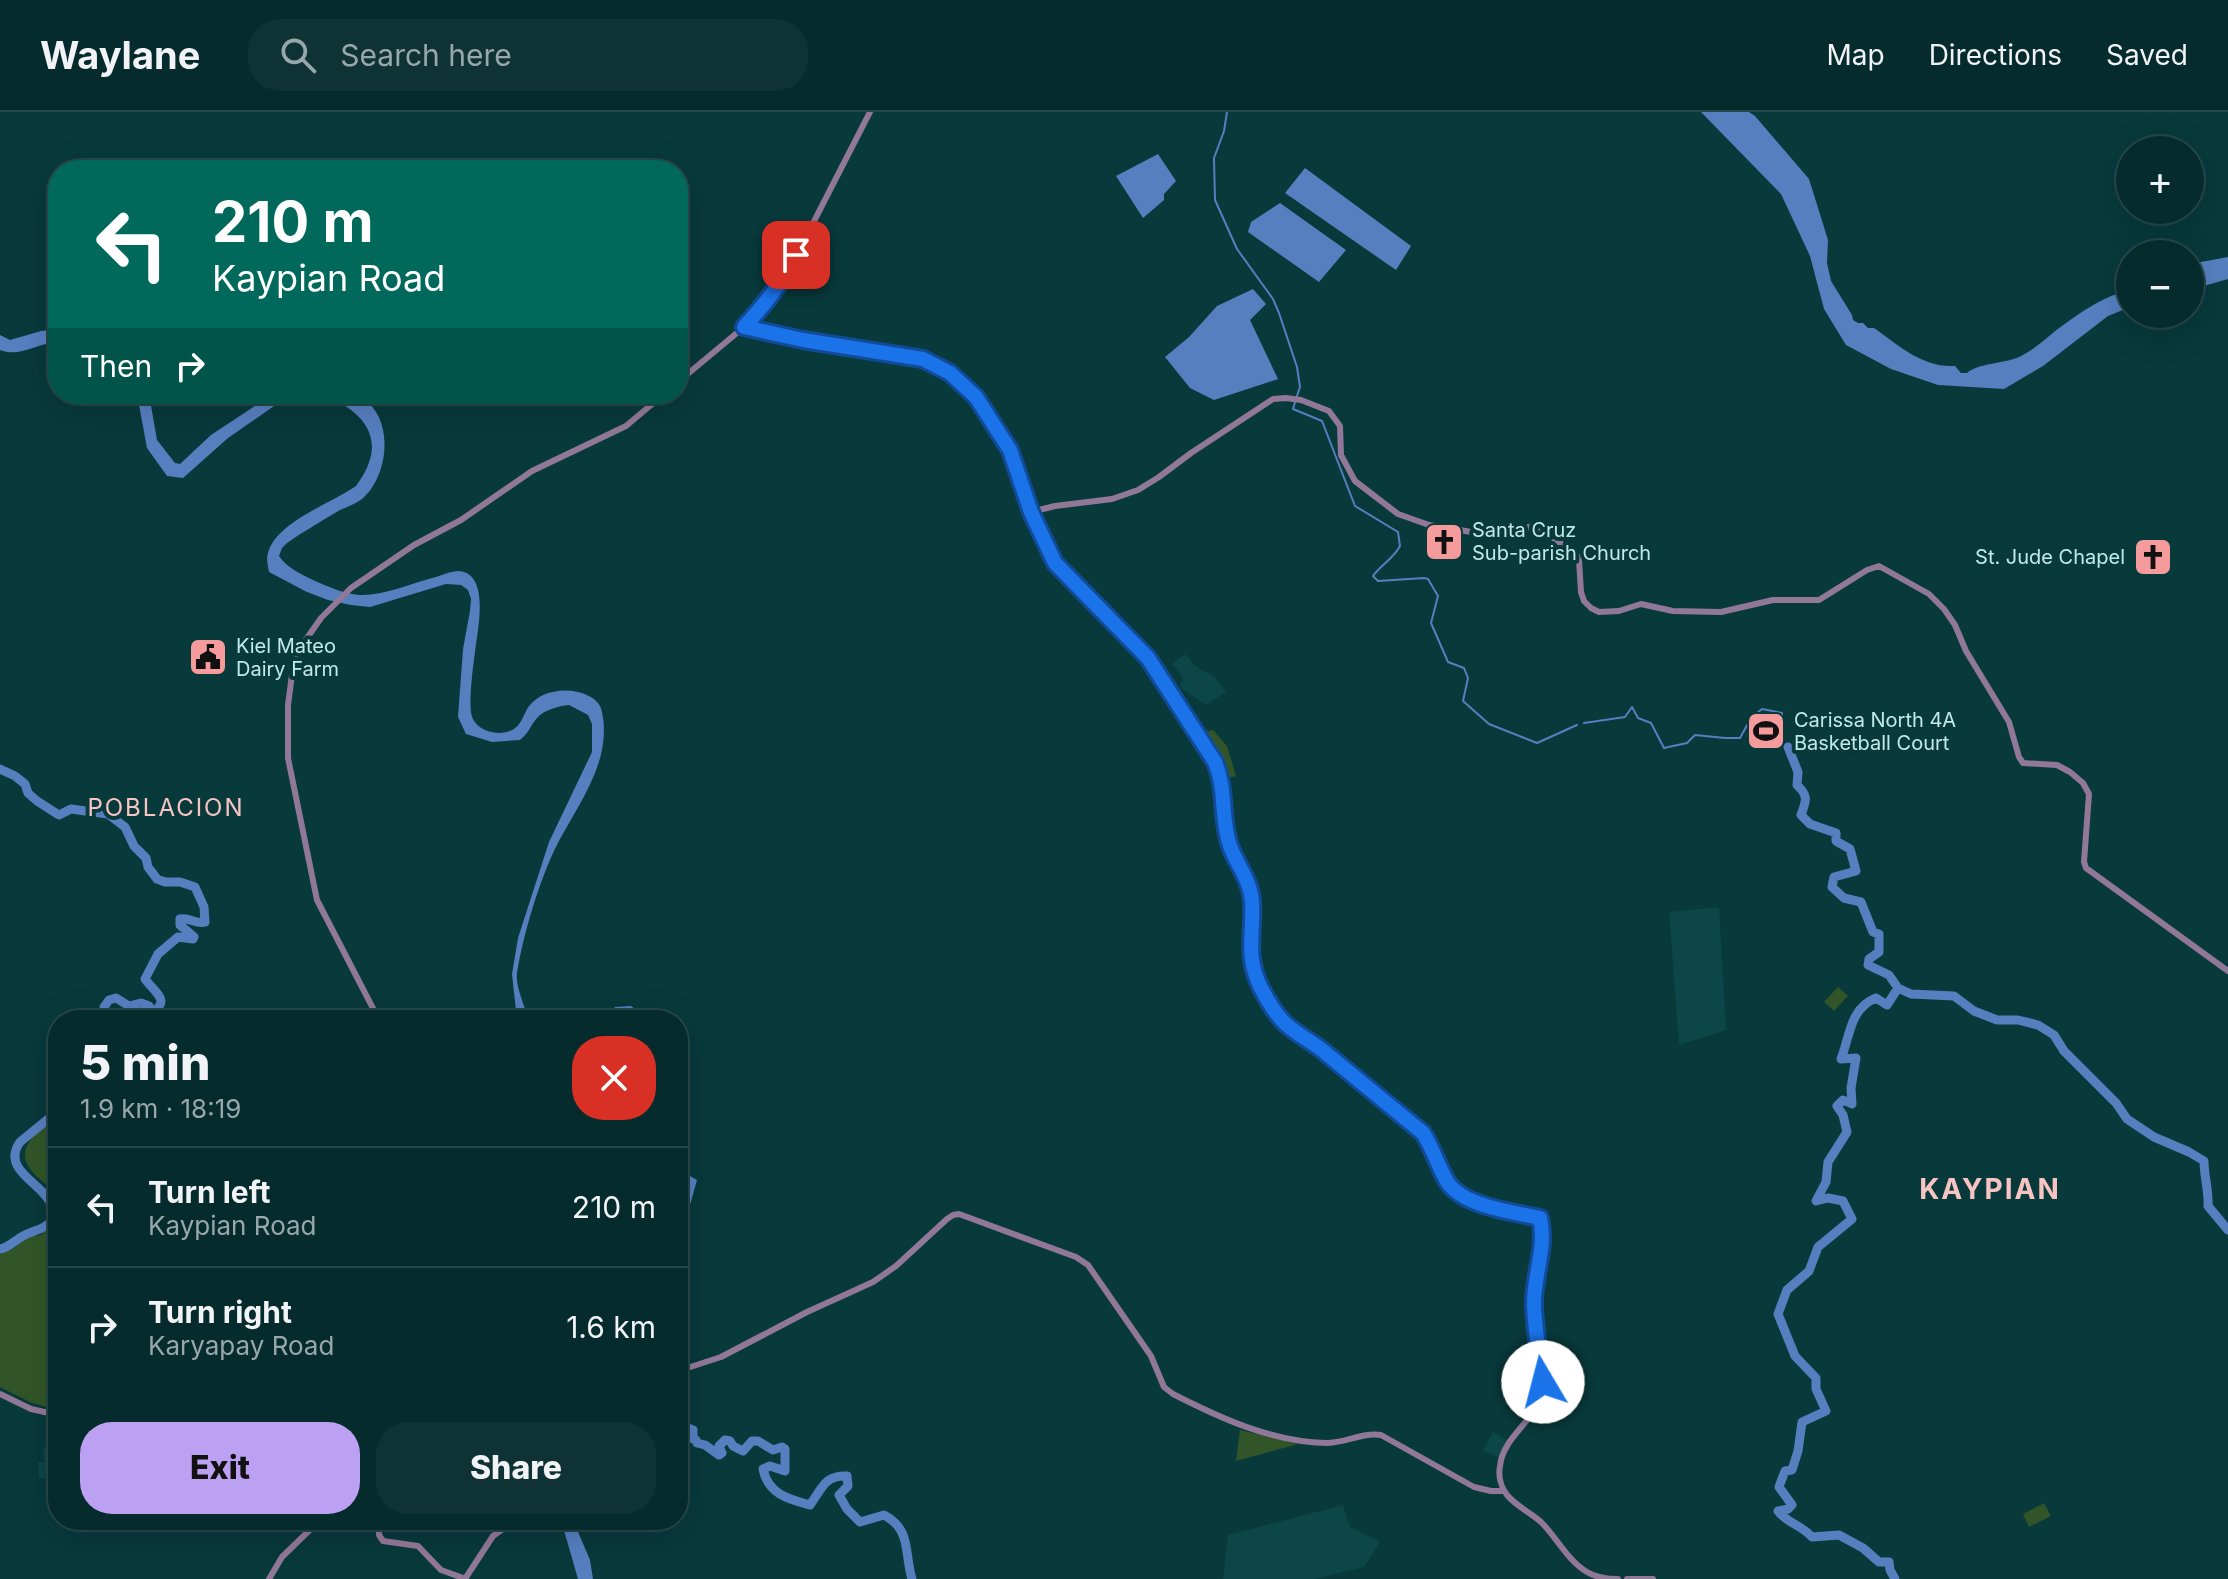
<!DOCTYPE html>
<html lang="en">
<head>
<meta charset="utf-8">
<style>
	:root { --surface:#062b2c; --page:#0f3334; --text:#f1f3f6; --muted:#98a7a9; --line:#274748; --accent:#bca0f2 }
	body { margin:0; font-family:Inter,sans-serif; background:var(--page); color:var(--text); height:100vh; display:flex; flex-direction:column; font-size:30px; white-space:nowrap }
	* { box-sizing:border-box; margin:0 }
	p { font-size:26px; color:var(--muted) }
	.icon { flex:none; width:44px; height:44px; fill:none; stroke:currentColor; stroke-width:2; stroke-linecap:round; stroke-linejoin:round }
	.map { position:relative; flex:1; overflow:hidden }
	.side { position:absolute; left:48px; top:898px; width:640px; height:520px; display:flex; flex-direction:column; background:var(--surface); border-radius:32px; box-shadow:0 8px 32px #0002,0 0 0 2px var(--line) }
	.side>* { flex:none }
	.banner { position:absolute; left:48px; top:48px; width:640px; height:244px; border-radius:32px; box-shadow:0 8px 32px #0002,0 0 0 2px var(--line); background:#00695c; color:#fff; overflow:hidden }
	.controls { position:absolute; left:2116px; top:24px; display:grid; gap:16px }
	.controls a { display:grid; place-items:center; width:88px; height:88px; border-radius:50%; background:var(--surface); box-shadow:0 8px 32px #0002,0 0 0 2px var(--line); font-size:40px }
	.pin { position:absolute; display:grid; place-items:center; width:68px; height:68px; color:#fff; margin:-34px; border-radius:16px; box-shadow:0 4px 12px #0006 }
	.me { position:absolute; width:88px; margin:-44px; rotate:352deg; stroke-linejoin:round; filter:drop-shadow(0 0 6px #0008) }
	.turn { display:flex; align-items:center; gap:28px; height:168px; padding:0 32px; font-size:36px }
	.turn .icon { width:104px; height:104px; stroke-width:2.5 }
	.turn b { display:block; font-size:56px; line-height:68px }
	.then { display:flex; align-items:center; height:76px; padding:0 32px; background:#0003; gap:16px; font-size:30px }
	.round { display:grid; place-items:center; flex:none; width:84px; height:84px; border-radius:32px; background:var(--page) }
	.head { display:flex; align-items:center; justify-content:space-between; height:136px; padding:0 32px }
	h1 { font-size:48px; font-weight:800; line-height:60px }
	.primary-button { display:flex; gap:16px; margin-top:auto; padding:16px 32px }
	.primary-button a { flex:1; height:92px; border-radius:32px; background:var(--accent); color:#111; font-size:32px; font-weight:800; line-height:92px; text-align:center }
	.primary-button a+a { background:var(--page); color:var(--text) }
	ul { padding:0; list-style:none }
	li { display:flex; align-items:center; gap:24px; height:120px; padding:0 32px; border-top:2px solid var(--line) }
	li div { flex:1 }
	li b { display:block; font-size:30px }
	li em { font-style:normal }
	header { display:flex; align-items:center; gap:48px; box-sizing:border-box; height:112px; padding:0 40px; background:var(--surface); border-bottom:2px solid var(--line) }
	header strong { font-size:38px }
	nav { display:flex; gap:44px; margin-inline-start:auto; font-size:28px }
	.search { width:560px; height:72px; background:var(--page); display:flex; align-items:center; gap:20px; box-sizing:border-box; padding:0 28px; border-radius:32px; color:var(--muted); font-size:30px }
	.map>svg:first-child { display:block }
	.built { fill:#0d4648 }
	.green { fill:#315528 }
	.water { fill:#567fc0 }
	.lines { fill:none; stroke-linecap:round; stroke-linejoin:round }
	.stream { stroke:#567fc0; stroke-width:2 }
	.river { stroke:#567fc0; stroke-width:9 }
	.secondary { stroke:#927898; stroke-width:6 }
	.route-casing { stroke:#114b97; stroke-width:20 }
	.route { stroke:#1a73e8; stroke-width:14 }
	.labels { text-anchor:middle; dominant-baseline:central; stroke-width:8; stroke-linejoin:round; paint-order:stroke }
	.poi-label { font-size:20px; fill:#c2e9ea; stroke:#08393b; text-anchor:start }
	.quarter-label { font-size:24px; letter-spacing:2px; fill:#f8c4c3; stroke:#08393b }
	.district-label { font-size:28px; font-weight:bold; letter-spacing:2px; fill:#f8c4c3; stroke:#08393b }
</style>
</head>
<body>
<header>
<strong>Waylane</strong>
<div class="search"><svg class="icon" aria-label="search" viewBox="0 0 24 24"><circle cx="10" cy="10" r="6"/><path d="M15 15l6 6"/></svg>Search here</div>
<nav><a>Map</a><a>Directions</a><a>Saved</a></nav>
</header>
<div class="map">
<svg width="2228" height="1467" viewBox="0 0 2228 1467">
	<rect width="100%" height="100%" fill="#08393b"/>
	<path class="built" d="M1185,542L1195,554L1215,565L1226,580L1206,593L1179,575L1183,566L1172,552Z
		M1719,795L1726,918L1679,933L1669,800Z
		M1493,1320L1508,1329L1498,1346L1483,1338Z
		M58,1334V1382H49L48,1366H39L38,1350H45L43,1335Z
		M1343,1393L1350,1415L1380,1430L1364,1455L1314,1467H1223L1228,1423Z"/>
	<path class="green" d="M1776,611L1779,623L1756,628L1753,616Z
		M1213,618L1227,634L1236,664L1225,667L1219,646L1202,620Z
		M1838,875L1848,884L1834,899L1824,890Z
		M58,1006V1082C38,1066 8,1047 37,1021C44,1015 49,1009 58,1006Z
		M51,1082L58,1088V1298L32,1291L0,1275V1141C11,1138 19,1135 24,1125L41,1123L56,1109Z
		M1240,1318L1298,1332L1236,1349Z
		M2044,1391L2051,1404L2029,1415L2023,1402Z"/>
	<path class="water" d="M1701,0H1749L1755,4L1809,67L1828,128L1827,151L1831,169L1852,203L1853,208L1858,211H1863L1868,216H1874C1898,233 1923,256 1955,254L1961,261H1967C1978,251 2003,252 2019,245C2032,239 2043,229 2054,220C2077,203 2102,184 2130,178V195L2108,204L2043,254L2004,277L1938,273L1891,257L1846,233L1824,197L1810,144L1781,82Z
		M1158,42L1176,69L1164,82V88L1143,106L1116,64Z
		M1305,56L1411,134L1396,158L1285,81Z
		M1280,91L1346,138L1319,170L1248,120L1251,110Z
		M2228,145V167L2190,178V152Z
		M1253,177L1266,192L1250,208L1278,267L1214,288L1190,276L1165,245L1189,225L1217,194Z
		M58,217V230C37,231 20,246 0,238V223L10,228L41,219Z
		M137,282H149L157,328L175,351L180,352L211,323L273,282H298L284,287L228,326L183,366L167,364L147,336Z
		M323,282C332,282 345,280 353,282C396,296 391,363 362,387C355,392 347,395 340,398C322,409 304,419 287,431L282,436L279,444C287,456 301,462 313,468C326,474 345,482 359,483C385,484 411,471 436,465C442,463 452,459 459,459C491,462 477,520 475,540C473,555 469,585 471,600C473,619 499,626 514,617C521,612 523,605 527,597C538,578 568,574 587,583C595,587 600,591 602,600C613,652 575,695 554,739C538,773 523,824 517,861C515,876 526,893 527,908H517L512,862L518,826L549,730L592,640V612L588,603L569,593C559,594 543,598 537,606C530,614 529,621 520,628L492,630L466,622L458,605L463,537L470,499L471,487L468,478L461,473L446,472L370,495L351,493L328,488L307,480L269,460C268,454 266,447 268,441C276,410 332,391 356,374C389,330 367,301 323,282Z
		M631,894L636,898L641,908H606L615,895Z
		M688,1063L697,1068L690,1093L679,1085L686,1086L681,1077Z
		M678,1272C685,1297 692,1311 678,1336Z
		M561,1408H573L590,1448L593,1467H578Z"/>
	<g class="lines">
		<path class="stream" d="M1227,0L1224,19L1214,46L1215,88L1237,137L1273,187L1279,201L1297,255L1300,275L1297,284
			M1295,290L1293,297L1322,309L1355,394L1398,420L1400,434C1394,446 1381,453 1373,464L1378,469L1424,466L1428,467L1438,484L1431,511L1448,550L1464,556L1468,566L1463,589L1489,612L1537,631L1577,613
			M1584,611L1625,605L1632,595L1638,606L1651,611L1664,636L1687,631L1695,623L1725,626H1740L1751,606L1762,597L1782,601V619"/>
		<path class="river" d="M1788,635L1798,660L1797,673C1809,684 1806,689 1801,703L1810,712L1836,721V729L1850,737L1856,759L1834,765L1832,775L1844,786L1861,790L1873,820L1879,822V840L1869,847L1868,853L1889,863L1898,876L1911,882L1954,884L1974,899L1997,908H2018L2038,913L2054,923L2064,939L2116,991L2127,1007L2154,1025L2189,1040L2204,1049C2204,1065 2209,1079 2208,1094L2228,1118
			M0,657L15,664L25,672L28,681L37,689L59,703L71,697L108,702L125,715L134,734L146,746L148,755L157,767L165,770H180L195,775L204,795L205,810C197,813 189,805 180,807V813L194,825L193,827L178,825L158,842L145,867C157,883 173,890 147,903L149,894L141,891L129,894L116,886L109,888L104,895L107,903L121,904V908
			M0,1137C10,1135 15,1128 23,1124C36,1117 40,1120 53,1108C53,1103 54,1099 52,1094C44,1071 0,1059 20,1030L58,999
			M680,1313L693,1318V1327L696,1328L697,1331L705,1333L719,1343L722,1341L719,1334L725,1328L730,1329L733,1334L743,1339L752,1329H758L773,1338L782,1335L785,1337V1359L770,1354L763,1357C768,1382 788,1387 810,1393C822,1377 824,1363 847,1364L848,1374L839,1383L847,1397L860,1410L884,1403C912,1418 904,1441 912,1467
			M1895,1467L1890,1458L1889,1450H1879L1863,1436L1839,1423L1812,1425C1800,1412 1788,1412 1778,1399L1788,1397L1792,1393L1779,1375L1785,1359L1792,1358L1798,1339L1802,1310L1826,1299L1816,1277V1266L1795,1244L1778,1202L1787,1178L1809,1159L1818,1135L1852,1107L1843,1089L1828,1086L1816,1089L1826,1070L1828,1050L1847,1020L1843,1003L1837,994L1843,988L1852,992L1851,976L1856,946L1841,947C1850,924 1850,896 1876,886L1887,893L1898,876"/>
		<path class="secondary" d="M744,215L803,228L923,247L950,261L976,285L1010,338L1031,400L1055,451L1148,546L1215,650L1222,666L1225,716L1230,735L1249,773L1252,790L1251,839L1260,875L1287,913L1317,934L1423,1021C1433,1036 1438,1055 1448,1071C1465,1095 1514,1100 1540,1106C1547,1135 1533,1162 1534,1192C1534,1221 1544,1250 1543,1279C1537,1308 1503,1324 1500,1354C1498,1364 1501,1375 1507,1383C1516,1394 1531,1401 1541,1410C1557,1426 1568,1449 1587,1460C1597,1466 1607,1467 1618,1467
			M678,270L744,215L767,189L787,162L870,0
			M1031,400L1055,394L1112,387L1138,378L1159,365L1191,341L1273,287L1286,286L1301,288L1329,299L1340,314L1341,343L1355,369L1398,402L1429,413L1496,424L1533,414L1576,441L1579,448L1581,480L1584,489L1591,496L1599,500L1619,499L1641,492L1673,499L1721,500L1773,488H1819L1867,458L1879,454L1929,482L1944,497L1955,513L1966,539L2009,610L2019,645L2023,651L2057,653L2070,660L2083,671L2089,682L2084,750L2086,756L2228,859
			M379,908L317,788L288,646V593L293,555L298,539L321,506L351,476L414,433L461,408L532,359L626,314L664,282
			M678,1259L721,1245L807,1200L873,1170L896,1154L947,1107L953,1103L959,1102L1076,1145L1088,1153L1151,1244L1164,1275L1173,1282C1220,1306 1272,1330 1326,1331C1346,1331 1362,1320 1381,1323L1474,1375L1491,1379H1504
			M0,1282L31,1297L58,1303
			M379,1408V1423L383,1429L418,1434L441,1458L466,1467
			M269,1467L282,1445L320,1408
			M465,1467L493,1424L516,1408
			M1627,1467H1653"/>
	</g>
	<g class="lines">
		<g class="route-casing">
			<path id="route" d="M796,143C783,170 765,192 744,215L803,228L923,247L950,261L976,285L1010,338L1031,400L1055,451L1148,546L1215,650C1227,679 1220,705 1230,734C1237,753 1251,769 1252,790C1254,822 1245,842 1260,874C1267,888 1277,905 1288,914C1301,925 1316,932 1328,943C1360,969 1391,995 1423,1021C1433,1036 1438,1055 1448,1071C1465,1095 1514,1100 1540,1106C1547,1136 1533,1164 1534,1194C1535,1220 1540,1245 1543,1270"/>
		</g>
		<use href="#route" class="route"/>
	</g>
	<defs>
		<g id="church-square" transform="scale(2)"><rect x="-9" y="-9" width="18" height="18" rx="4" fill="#f59b9c" stroke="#08393b"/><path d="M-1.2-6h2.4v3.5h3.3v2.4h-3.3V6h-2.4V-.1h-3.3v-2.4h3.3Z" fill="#111"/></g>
		<g id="civic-square" transform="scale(2)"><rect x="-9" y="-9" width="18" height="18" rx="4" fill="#f59b9c" stroke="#08393b"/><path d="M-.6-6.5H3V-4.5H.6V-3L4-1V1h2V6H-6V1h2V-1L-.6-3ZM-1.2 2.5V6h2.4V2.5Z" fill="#111"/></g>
		<g id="stadium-square" transform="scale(2)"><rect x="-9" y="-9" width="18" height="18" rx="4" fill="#f59b9c" stroke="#08393b"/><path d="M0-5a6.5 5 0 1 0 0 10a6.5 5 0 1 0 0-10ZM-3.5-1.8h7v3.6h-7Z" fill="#111"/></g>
	</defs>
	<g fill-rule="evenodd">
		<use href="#church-square" x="1444" y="430"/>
		<use href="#church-square" x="2153" y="445"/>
		<use href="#civic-square" x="208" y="545"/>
		<use href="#stadium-square" x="1766" y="619"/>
	</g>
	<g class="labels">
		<g class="poi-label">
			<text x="1472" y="418">Santa Cruz<tspan x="1472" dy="23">Sub-parish Church</tspan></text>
			<text x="2125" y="445" text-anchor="end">St. Jude Chapel</text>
			<text x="236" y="534">Kiel Mateo<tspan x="236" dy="23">Dairy Farm</tspan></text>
			<text x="1794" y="608">Carissa North 4A<tspan x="1794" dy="23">Basketball Court</tspan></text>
		</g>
		<g class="quarter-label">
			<text x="166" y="695">POBLACION</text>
		</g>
		<g class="district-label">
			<text x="1990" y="1077">KAYPIAN</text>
		</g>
	</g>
</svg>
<div class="controls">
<a>+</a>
<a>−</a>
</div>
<div class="pin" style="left:796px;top:143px;background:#d93025"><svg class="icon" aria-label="arrive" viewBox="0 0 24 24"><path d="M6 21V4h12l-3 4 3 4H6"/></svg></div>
<svg class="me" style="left:1543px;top:1270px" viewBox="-20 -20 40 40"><circle r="19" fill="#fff"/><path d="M0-13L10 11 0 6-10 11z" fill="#1a73e8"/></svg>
<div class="banner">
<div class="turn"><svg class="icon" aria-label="left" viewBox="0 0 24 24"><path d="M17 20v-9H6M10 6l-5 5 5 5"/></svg><div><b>210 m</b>Kaypian Road</div></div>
<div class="then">Then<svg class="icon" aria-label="right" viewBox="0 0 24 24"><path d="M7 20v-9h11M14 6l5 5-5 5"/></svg></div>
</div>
<section class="side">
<div class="head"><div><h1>5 min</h1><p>1.9 km · 18:19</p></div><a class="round" style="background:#d93025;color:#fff"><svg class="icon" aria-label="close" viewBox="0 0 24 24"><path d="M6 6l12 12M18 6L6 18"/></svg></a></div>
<ul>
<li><svg class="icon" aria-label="left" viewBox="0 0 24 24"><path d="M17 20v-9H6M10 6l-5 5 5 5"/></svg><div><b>Turn left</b><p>Kaypian Road</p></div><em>210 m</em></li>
<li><svg class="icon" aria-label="right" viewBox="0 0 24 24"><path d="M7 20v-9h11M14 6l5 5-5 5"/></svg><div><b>Turn right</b><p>Karyapay Road</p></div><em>1.6 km</em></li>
</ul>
<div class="primary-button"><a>Exit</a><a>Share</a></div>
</section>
</div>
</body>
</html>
